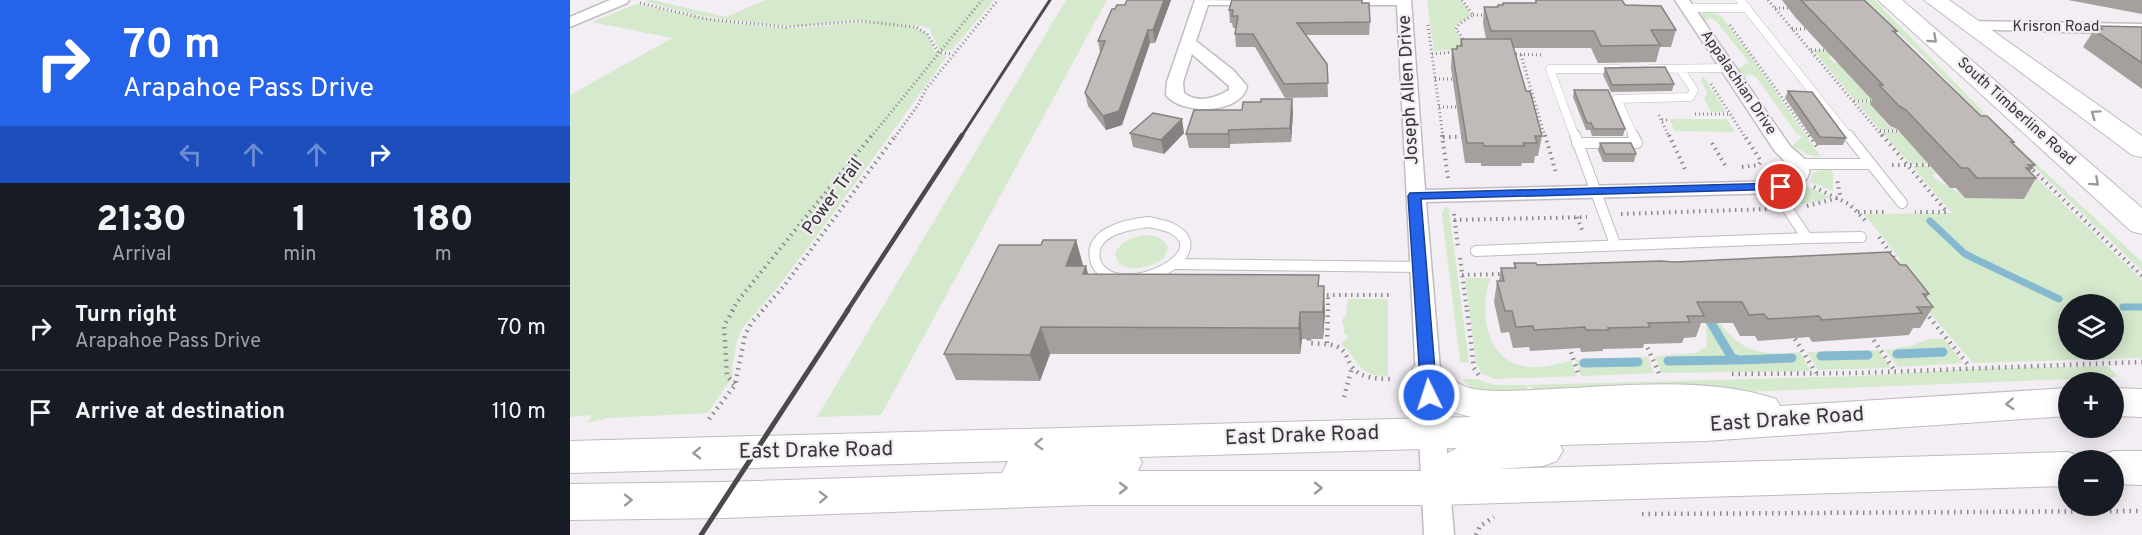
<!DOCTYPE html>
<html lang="en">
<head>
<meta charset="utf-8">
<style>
	:root { --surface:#171b24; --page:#20242c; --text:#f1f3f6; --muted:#9ea1a6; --line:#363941 }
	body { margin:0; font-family:Overpass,sans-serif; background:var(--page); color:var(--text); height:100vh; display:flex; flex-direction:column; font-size:22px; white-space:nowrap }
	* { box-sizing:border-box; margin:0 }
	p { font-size:20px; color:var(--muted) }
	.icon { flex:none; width:33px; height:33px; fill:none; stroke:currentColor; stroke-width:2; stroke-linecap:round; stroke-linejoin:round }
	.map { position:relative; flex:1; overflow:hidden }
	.side { display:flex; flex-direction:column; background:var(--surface); width:570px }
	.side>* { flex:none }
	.hud { background:#2563eb; color:#fff; overflow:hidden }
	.controls { position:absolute; left:1488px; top:294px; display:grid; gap:12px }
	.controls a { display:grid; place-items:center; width:66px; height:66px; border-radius:50%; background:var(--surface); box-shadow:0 3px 15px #0003; font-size:30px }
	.pin { position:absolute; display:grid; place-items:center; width:51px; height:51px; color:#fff; margin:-26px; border:3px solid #fff; border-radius:50%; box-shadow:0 2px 6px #0007 }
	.me { position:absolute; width:66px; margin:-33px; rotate:356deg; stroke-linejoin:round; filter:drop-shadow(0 0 4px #0008) }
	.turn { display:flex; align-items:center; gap:21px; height:126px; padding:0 24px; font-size:27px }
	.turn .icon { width:78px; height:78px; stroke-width:2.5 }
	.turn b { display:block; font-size:42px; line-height:51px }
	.lanes { display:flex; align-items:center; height:57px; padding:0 24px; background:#0003; justify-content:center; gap:30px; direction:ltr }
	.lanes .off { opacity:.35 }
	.eta { display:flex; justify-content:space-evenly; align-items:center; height:102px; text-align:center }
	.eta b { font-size:36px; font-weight:800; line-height:42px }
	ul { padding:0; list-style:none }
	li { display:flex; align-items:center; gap:18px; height:84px; padding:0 24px; border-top:2px solid var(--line) }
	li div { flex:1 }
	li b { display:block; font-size:22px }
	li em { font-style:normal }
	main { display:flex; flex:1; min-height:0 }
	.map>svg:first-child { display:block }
	.green { fill:#d5e9cd; fill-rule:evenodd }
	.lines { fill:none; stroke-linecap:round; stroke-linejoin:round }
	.stream-far1 { stroke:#84b9cf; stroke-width:7 }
	.stream { stroke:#84b9cf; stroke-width:9 }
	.lane-far1-casing { stroke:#c0bcc1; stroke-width:9 }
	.lane-casing { stroke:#c0bcc1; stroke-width:12 }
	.street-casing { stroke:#c0bcc1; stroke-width:3 }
	.secondary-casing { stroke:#c0bcc1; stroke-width:2 }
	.primary-casing { stroke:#c0bcc1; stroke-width:2 }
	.path-far2 { stroke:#8c898c; stroke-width:3; stroke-dasharray:1 3; stroke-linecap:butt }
	.path-far1 { stroke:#8c898c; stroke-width:4; stroke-dasharray:1.5 4.5; stroke-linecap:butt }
	.path { stroke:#8c898c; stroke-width:4.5; stroke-dasharray:1.5 5; stroke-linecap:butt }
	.lane-far1 { stroke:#fff; stroke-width:8 }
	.lane { stroke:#fff; stroke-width:10 }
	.street { fill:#fff; fill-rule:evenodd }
	.secondary { fill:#fff; fill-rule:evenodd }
	.primary { fill:#fff; fill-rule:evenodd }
	.rail-far2 { stroke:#4c494c; stroke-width:3 }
	.rail-far1 { stroke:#4c494c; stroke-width:4.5 }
	.rail { stroke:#4c494c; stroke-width:5 }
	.wall { fill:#a5a09e }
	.shaded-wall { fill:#868281 }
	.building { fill:#c0bab8; stroke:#868281; stroke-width:1.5 }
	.oneway { stroke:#9b9a9b }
	.route { fill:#2563eb; stroke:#184099; stroke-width:1.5 }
	.labels { text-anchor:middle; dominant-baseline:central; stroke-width:4.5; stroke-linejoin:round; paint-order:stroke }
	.far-street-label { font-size:15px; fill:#373537; stroke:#f2eef3 }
	.street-label { font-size:18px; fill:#373537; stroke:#f2eef3 }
	.near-street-label { font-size:21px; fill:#373537; stroke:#f2eef3 }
</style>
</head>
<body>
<main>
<section class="side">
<div class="hud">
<div class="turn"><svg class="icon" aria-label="right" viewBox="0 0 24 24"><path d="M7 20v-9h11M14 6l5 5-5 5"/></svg><div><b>70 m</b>Arapahoe Pass Drive</div></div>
<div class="lanes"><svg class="icon off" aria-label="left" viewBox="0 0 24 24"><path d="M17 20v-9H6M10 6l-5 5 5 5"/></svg><svg class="icon off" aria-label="ahead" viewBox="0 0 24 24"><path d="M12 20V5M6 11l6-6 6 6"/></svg><svg class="icon off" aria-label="ahead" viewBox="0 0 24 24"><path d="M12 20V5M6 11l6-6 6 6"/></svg><svg class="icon" aria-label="right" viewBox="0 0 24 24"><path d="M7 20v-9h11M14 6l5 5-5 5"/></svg></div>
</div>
<div class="eta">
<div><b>21:30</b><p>Arrival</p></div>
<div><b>1</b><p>min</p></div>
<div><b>180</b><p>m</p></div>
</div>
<ul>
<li><svg class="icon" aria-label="right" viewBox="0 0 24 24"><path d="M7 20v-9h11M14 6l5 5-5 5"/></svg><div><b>Turn right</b><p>Arapahoe Pass Drive</p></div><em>70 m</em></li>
<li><svg class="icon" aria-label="arrive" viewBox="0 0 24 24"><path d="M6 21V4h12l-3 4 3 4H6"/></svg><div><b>Arrive at destination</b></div><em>110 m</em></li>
</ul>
</section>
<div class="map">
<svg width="1572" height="535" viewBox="0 0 1572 535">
	<rect width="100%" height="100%" fill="#f2eef3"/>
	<path class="green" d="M82,0L156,17L196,0H424L382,50L369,51L360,29L351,26L284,20L231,26L191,24L126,15L74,1Z
		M496,0H537L311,415L247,417Z
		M857,0H890L899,10L900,17L887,24L884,29L894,43L890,49L864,51Z
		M1292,0H1304L1445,144L1572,262V271L1426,130L1348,51Z
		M67,4C117,15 166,26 217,28C261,29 306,13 350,30C359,34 361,44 365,52L377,56L260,218L204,292L173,327L167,340L162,368L163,376L138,413L38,418L17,423L23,415L0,417V95L102,38L22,22Z
		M1141,12L1152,17L1178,52L1251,157L1239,155L1224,147L1223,145L1232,137L1226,133L1186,77L1179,74L1174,78L1167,70L1179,62L1145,20L1139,18L1134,22L1131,17L1132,13Z
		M1243,50H1259L1262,56L1259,57L1264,63H1269L1302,100H1285Z
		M1133,76L1156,112H1141L1134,99L1137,93L1131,80Z
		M1287,102H1304L1313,119L1319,126L1328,130H1310Z
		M1099,119H1157L1165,132L1105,131Z
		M1312,132H1330L1359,164H1340Z
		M1342,166H1361L1360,167L1366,174L1362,175C1373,186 1385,187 1395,198L1452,199L1454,166L1572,280V305L1552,306L1556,309H1572V358L1403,363L1316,261L1331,260L1294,214L1382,213ZM1498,304H1544V350H1498Z
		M1259,169L1263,173V191L1240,182L1243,172Z
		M1236,186L1261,197L1248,202L1228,204L1222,194Z
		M875,206L879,209L899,363L890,362L872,214Z
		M578,235C587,236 594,238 598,248L594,258C581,268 548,277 545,253C552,240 564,236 578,235Z
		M895,278H920C909,312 915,363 959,367C973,368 988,364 1001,361L1007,376L925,379L911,373L906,362Z
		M1125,279C1152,330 1165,361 1230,352L1241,371L1092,373L1085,356L1126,353L1137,346L1136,324L1113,280Z
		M778,299H818V376C787,377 790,360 771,344L778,337L773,332L775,328L772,323L773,318L776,316Z
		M1358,339H1374L1393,363L1328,367L1315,350L1341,346Z
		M1308,350L1321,368L1248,370L1237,352Z
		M1078,357L1084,373L1011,376L1006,360Z
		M1538,366L1549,377L1172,392L979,396L957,385L958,395C939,396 903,400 893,379H907L924,385H956L1292,376L1401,369Z"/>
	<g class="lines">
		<path class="stream-far1" d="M1360,221L1395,254L1489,299
			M1553,307H1572"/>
		<path class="stream" d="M1137,316L1162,358L1169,360L1222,358
			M1327,354L1373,352
			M1251,356L1298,355
			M1098,361L1166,360
			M1014,363L1068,362"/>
		<g class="lane-far1-casing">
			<path id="lane-far1" d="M1170,0L1279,137
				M1117,8H1177
				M1081,69L1158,68
				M1005,137L980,69H1048
				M1064,137L1047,99L1120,97L1124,90L1110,69"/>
		</g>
		<g class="lane-casing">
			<path id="lane" d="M1005,135L1045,244
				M1278,135L1332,203
				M1007,143H1067L1063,135
				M1228,164H1300
				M579,222C586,224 595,225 601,228C646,250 574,292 539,276C532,272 526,267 525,259C519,231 560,224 579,222Z
				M1237,238L1291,237
				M906,251L1237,238L1203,187
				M605,264L850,267"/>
		</g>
		<g class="street-casing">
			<path id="street" d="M40,0H59L57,3L0,27V17Z
				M625,0L697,1L690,5H638L626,41L663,70L677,86C672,114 612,116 596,95L597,82ZM622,54L659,86V90C645,98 628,104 614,93L613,82Z
				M755,0H841L855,190L1210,181C1217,178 1220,174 1219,166L1204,150L1105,0H1119L1220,146C1225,151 1234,157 1238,164C1245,181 1223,190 1211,193L856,202L884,535H854L827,5H762L757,4Z
				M1399,21L1572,24V34L1394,29L1391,26Z"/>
		</g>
		<g class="secondary-casing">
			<path id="secondary" d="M857,362C878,369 881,385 904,389C930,393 956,390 982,389C1055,386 1136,376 1206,399L1210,406L1498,388V416L1135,441L990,445L993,450L987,461L973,466L927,469L1498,452L1512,457L1514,460H1498V486L866,505H518L153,518L0,520V484L153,482L432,473L438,461L0,473V441L902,417C874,411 853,402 839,376L844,366ZM887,448L869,458L856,471H568L572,462L569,457Z
				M1544,388L1572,389V417L1544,416Z
				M1544,451H1572V485L1544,484V460H1528L1530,456Z"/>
		</g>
		<g class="primary-casing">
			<path id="primary" d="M1308,0H1332L1572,208V234L1561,231Z
				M1354,0H1379L1572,136V157L1562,155Z"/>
		</g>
		<path class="path-far2" d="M892,0L903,15L889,24L886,29L895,42
			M1198,0L1313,137
			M70,3L136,19L216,27L290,21L346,27L357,34L368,52L382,54
			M1205,8H1221
			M903,15H917
			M858,25L873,137
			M1160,25L1240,137
			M1222,29H1238
			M1241,50H1258
			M862,54L885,52
			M942,54L971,55
			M951,55L975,137
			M865,79H884
			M1141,84L1175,137
			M1284,101H1303
			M869,107H888
			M1125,114H1160
			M1089,115L1099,137
			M1092,120H1100
			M1310,131H1329
			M301,137L412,0
			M325,137L348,105L356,89L428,0"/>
		<path class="path-far1" d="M872,135L878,178
			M975,135L986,173H984
			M1099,135L1115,169
			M1239,135L1248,148
			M1312,135L1377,212H1345
			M873,137H893
			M1142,143L1156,167
			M1322,165H1361
			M1459,166L1572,276
			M1172,167L1189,165L1191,161L1174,135
			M1244,187L1279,204L1295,220
			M1237,206L1268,198L1270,195L1267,179
			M1288,212H1317
			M884,214L888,248
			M1051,214L1197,209
			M1007,217L1012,230
			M884,220L1017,217
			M1309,237L1325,259H1321
			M890,258L897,311
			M892,275L933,274
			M751,295H822
			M162,311L167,302L302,135
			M192,311L214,286L326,135
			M758,311V295"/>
		<path class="path" d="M163,310L154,326L157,376L165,385
			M897,310L904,368L910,377
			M1355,312L1400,367
			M1300,335L1325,371
			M739,339V343C747,344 761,343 768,347C777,352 777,360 782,367C791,379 810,379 823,379
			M1225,339L1246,373
			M1075,342L1089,373
			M757,343L758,310
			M999,346L1009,376
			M1162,374L1290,373L1572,362
			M774,397L782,367
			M139,419L165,385L175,335L182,322L193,310
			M1072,514L1572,511
			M906,535L910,526L924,517"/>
		<use href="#lane-far1" class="lane-far1"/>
		<use href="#lane" class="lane"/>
		<use href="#street" class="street"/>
		<use href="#secondary" class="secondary"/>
		<use href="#primary" class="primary"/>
		<path class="rail-far2" d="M391,137L480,0"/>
		<path class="rail-far1" d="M277,311L392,135"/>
		<path class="rail" d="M131,535L278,310"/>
	</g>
	<path class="wall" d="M557,0H601L585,43H580L552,125L536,130L518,106L515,93L530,52L528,41L545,9L555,5Z
		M965,0H1052L1055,5L1106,30L1101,47H1090L1086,62L1028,63L1021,48H944L956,91L972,136L968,156H965L964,163H952L951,166H911V163H895L881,68L882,49H886L887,46H890L891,39H916L913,23L914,7H927L932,5L933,3H965Z
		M1212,0H1294L1327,31L1326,34L1411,116L1444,142L1443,144L1465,165L1460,172L1466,178L1454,199L1395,198L1386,188H1380L1327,129L1320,126L1300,104L1302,100L1225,17Z
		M1498,0H1572V14Z
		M792,3L800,22L799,35H736L757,64L758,97L715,98L685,47H666L665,34L666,28H663L662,23H660L659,10Z
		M1527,26L1572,27V89L1513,47L1524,30H1525Z
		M1035,68L1104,84L1102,91L1041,92L1033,75Z
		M1004,90L1055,129L1053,136H1022L1020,130H1016L1003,97Z
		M1218,91L1276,138L1273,145H1247L1215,98Z
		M723,112L721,142L660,144V148H619L616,134Z
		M560,133H614L594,154L563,147Z
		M1030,143L1066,154L1064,162H1033L1028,150Z
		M506,240L513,266L518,274L749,286L755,312L753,339H732L730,354H480L470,381L386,380L374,354L471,245Z
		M1106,262L1330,265L1359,294L1356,298L1363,307L1350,328H1343L1339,335L1242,342L1239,337L1188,341L1185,336H1170L1163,323H1131L1126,337L1114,338L1112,343L1074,344L1073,348L1033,349V351L1011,352L1010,348L960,351L959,347L943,348L939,332L931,333L924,302L927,281H929L931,268H944V263L967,265Z"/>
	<path class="shaded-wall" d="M594,0H601L585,43L583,30Z
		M578,30L580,43L552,125L536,130L533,116Z
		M722,99L723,112L721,142L720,128Z
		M612,119L614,133L594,154L591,140Z
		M659,130L660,144V148L658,134Z
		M506,240L513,265L503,292L496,266Z
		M516,266L523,292L513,274Z
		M754,286L755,312L753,339V312Z
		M730,312L732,339L730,354L729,328Z
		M471,327L480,354L470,381L460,355Z"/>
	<path class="building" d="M557,0H594L583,30H578L549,111L533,116L515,93L535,41H528L542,9H545L547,5H555Z
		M662,0H792V3H799L800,22L727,23L757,64L758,83L714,84L683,34H665L668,16H662L663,10H659Z
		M966,0H1052L1055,5L1091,6L1106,30H1081L1090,45L1031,46L1024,31H921L914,7H928V5H933V3H966Z
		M1231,0H1294L1327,31H1323L1411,116H1417L1444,142H1441L1465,165H1458L1462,168H1456L1466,178H1407L1398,168H1391L1336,110L1329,106L1309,85H1313Z
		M1527,26L1572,27V63L1524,30L1532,29Z
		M891,39H941L956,91H960L972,136H965L967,143H953L954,146H914L913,143H897L882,49H887V46H892Z
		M1095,67L1104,84L1042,85L1035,68Z
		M1004,90H1038L1055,129H1024L1021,123H1017Z
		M1218,91L1242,92L1276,138L1250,137Z
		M691,99H722L720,128L659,130L658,134H616L624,110H672L673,102H691Z
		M583,113L612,119L591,140L560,133Z
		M1030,143H1061L1066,154H1035Z
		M473,240H506L496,266H516L513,274L749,275L748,286H754L753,312H730L729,328L471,327L460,355L374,354L429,245H471Z
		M1319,252L1330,265H1336L1359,294H1353L1363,307H1347L1352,313L1252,320L1249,316L1198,319L1194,314L1179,315L1172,302H1127L1134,316H1117L1120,322L1078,323L1080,327L1038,328L1039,330H1016L1015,327L964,330L963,326L946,327L942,311H935L927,281H934L931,268H946L944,263H966L967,265L1090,261L1106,262Z"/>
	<defs><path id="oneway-chevron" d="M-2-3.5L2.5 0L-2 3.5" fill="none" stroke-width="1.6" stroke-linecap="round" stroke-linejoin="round" transform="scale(1.5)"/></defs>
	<g class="oneway">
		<use href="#oneway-chevron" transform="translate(1363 39) rotate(42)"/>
		<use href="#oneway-chevron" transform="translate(1525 114) rotate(-145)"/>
		<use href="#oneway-chevron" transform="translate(1525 182) rotate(42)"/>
		<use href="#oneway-chevron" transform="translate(1440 404) rotate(176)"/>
		<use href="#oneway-chevron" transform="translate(469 444) rotate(178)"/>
		<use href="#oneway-chevron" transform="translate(127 453) rotate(179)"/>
		<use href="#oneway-chevron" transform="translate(553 488)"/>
		<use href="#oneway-chevron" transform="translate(748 488)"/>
		<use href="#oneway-chevron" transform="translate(253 497) rotate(-2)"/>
		<use href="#oneway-chevron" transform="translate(58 500) rotate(-1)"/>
	</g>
	<path class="route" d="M1211,183L1215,184V189L851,199L867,395L864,399H853L851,395L838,196L840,193Z"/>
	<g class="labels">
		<g class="far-street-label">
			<text x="1486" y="27">Krisron Road</text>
			<text transform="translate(1168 83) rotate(56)">Appalachian Drive</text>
			<text transform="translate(1446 112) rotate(42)">South Timberline Road</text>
		</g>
		<g class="street-label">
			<text transform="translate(839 90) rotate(-93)">Joseph Allen Drive</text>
			<text transform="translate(263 197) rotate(-54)">Power Trail</text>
		</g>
		<g class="near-street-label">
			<text transform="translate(1217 420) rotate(-4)">East Drake Road</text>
			<text transform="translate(732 436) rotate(-2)">East Drake Road</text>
			<text transform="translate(246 451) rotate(-1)">East Drake Road</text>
		</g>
	</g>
</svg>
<div class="controls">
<a><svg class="icon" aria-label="layers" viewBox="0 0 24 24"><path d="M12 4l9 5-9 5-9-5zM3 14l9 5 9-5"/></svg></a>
<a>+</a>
<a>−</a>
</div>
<div class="pin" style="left:1211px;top:187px;background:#d93025"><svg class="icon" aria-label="arrive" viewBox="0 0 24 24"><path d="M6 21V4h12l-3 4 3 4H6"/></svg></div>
<svg class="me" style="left:859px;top:395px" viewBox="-20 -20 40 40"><circle r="17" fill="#2563eb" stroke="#fff" stroke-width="3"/><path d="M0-11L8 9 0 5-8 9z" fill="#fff"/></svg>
</div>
</main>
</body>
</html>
